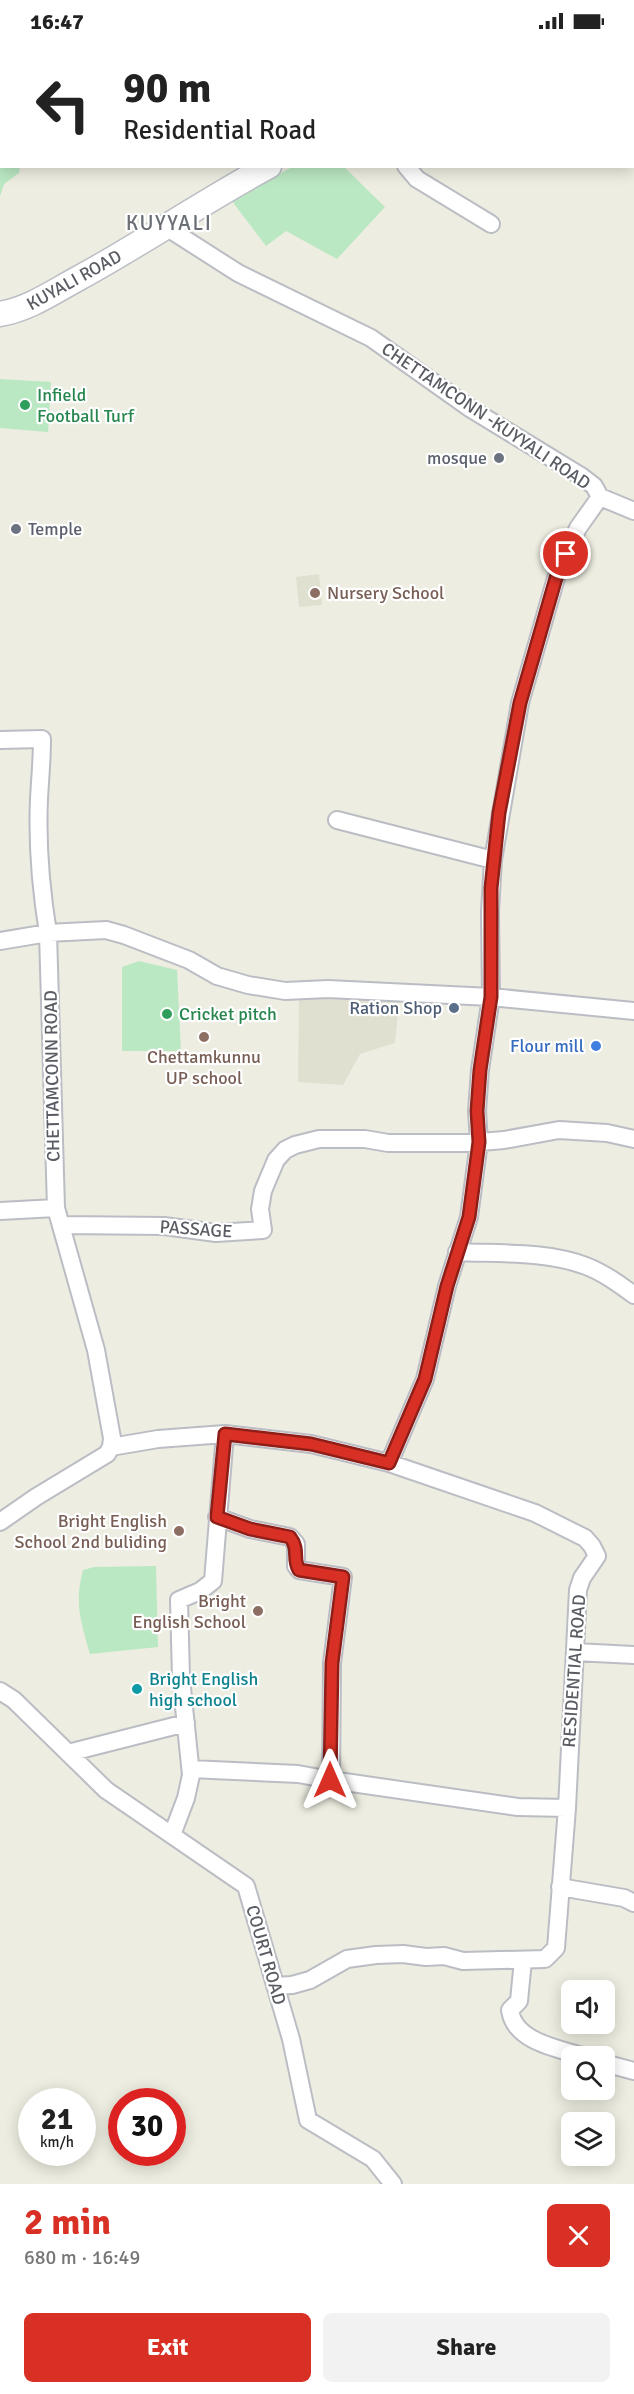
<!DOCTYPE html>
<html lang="en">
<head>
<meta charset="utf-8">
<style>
	:root { --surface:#fff; --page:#f2f2f2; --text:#222; --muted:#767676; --accent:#d93025 }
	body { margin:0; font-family:Signika,sans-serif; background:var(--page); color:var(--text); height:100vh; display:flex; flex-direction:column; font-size:22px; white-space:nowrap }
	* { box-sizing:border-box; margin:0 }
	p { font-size:20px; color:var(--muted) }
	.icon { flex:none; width:33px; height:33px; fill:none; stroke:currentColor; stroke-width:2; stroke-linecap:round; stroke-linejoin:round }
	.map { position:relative; height:2142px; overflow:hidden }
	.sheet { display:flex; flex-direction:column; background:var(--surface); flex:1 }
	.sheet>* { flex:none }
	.banner { position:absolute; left:0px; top:0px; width:634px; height:126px; box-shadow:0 3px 15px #0003; background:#fff; color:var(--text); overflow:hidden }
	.tools { position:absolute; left:561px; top:1938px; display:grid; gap:12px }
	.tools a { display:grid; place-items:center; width:54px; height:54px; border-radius:9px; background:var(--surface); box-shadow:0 3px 15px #0003; font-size:30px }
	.speed { position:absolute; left:18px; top:2046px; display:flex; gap:12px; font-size:30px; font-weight:700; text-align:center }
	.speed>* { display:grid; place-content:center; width:78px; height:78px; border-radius:50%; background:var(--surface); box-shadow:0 3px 15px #0003; line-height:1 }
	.speed small { font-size:15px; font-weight:400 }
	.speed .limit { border:9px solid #d22; background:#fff; color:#111 }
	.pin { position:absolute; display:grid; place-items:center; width:51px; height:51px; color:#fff; margin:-26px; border:3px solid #fff; border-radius:50%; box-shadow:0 2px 6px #0007 }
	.me { position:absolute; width:66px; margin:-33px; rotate:0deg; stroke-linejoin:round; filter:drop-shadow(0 0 4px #0008) }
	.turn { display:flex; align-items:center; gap:21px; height:126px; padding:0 24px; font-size:27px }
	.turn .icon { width:78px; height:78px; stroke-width:2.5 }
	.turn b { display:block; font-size:42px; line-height:51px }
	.round { display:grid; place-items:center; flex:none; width:63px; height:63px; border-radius:9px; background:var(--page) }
	.summary { display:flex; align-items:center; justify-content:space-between; height:102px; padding:0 24px }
	h1 { font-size:36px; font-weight:800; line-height:45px; color:var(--accent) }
	.action { display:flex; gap:12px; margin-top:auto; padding:12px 24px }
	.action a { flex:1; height:69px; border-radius:9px; background:var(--accent); color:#fff; font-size:24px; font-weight:800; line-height:69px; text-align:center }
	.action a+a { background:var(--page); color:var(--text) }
	.status { display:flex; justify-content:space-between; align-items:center; height:42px; padding:0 30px; background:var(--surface); direction:ltr }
	.status svg { height:16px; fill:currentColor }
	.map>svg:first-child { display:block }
	.education { fill:#e0e0d1 }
	.green { fill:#bae8c2 }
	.water { fill:#a0c6ff }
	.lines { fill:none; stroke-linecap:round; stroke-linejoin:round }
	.street-casing { stroke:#bbbdc4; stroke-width:20 }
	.secondary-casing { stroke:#bcbec6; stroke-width:27 }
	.street { stroke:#fff; stroke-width:16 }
	.secondary { stroke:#fff; stroke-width:24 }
	.rail { stroke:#b5b5b6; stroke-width:4.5; stroke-dasharray:1.5 8; stroke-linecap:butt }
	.route-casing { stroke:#8d1f18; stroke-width:15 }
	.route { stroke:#d93025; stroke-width:10 }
	.leisure-dot { fill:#2e9e5b; stroke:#fff; stroke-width:2 }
	.worship-dot { fill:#6b7280; stroke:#fff; stroke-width:2 }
	.education-dot { fill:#8d6e63; stroke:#fff; stroke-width:2 }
	.service-dot { fill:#5c6f8a; stroke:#fff; stroke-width:2 }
	.shop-dot { fill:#3f7fe0; stroke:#fff; stroke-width:2 }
	.culture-dot { fill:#0f9aa8; stroke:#fff; stroke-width:2 }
	.labels { text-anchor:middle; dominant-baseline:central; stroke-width:4.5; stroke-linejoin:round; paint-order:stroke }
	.street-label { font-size:18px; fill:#595c63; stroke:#fff }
	.leisure-label { font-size:18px; fill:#27864d; stroke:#fff; text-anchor:start }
	.worship-label { font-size:18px; fill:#5b616d; stroke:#fff; text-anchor:end }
	.education-label { font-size:18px; fill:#785e54; stroke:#fff; text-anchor:end }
	.service-label { font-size:18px; fill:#4e5e75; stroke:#fff; text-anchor:end }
	.shop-label { font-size:18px; fill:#366cbe; stroke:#fff; text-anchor:end }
	.culture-label { font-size:18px; fill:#0d838f; stroke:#fff; text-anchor:start }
	.quarter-label { font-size:21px; letter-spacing:1.5px; fill:#6a6e75; stroke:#fff }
</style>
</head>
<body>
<div class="status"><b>16:47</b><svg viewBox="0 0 49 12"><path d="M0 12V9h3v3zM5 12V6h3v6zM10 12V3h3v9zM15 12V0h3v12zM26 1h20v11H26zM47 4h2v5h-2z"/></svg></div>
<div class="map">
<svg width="634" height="2142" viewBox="0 0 634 2142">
	<rect width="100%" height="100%" fill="#eeede1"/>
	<path class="education" d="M319,532L322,563L299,565L296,535Z
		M299,954L399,960L395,1001L360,1012L343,1043L298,1040Z"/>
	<path class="green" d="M0,95L2,124L20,125L19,131L4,142L0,154Z
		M343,124L385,165L337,217L286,189L266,204L231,158L292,125Z
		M0,337L51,340L48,390L0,386Z
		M139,919L177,928L181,1009H122V925Z
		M156,1524L158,1605L90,1612C81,1580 74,1561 83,1528L94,1525Z"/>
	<path class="water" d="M0,0H115L2,2L0,57Z"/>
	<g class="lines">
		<g class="street-casing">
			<path id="street" d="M629,0L630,2
				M406,124L417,137L491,182
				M166,185L238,231L371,296L471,367L581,434L594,444L600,455L578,486L556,536L520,661L493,818L490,870L491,955L480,1028L477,1069L479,1100L469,1175L447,1244L425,1337L389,1421
				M600,455L634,469
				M0,698L42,697C42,718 40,737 39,757C37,802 41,848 48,891L56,1166L96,1308L112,1396L111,1405L107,1412L36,1455L0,1480
				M337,778L493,818
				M0,899L48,891L106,888L124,893L189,918L217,934L248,943L285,949L328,947L491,955L634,969
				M0,1169L56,1166
				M62,1183L164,1184L216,1191L263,1188L260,1167L263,1149L276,1118L285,1108L295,1103L319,1097H365L388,1101H469L504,1098L559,1088L607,1091L634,1097
				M457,1210C499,1212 546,1209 586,1224C604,1231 619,1242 634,1253
				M111,1405L158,1397L225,1392L311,1402L389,1421L535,1471L585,1496L592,1504L597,1514L582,1536L578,1548L567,1766L518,1765L331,1738
				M575,1610L634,1613
				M0,1649L14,1658L106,1748L246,1844L291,1997L308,2078L373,2117L393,2142
				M68,1711L186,1681
				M191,1727L298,1732L331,1738L332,1621L343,1535L299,1528L296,1524V1502L290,1495L250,1487L217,1475
				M172,1793L186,1756L191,1733L181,1636L179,1558L200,1549L213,1539L225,1392
				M560,1845L624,1856L634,1861
				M523,1918L519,1959L510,1968C514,1999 556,2006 582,2014
				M275,1944L292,1943L310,1938L347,1917L376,1913L403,1912L426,1915L444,1914L463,1919L545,1917L556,1906L567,1766
				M604,2021L634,2029"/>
		</g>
		<g class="secondary-casing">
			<path id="secondary" d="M477,2L480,0
				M0,272C29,267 53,250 79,236C143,201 204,159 269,124"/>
		</g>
		<use href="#street" class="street"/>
		<use href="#secondary" class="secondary"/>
		<path class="rail" d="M156,2L159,0
			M187,2L190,0
			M0,73H2
			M0,87H2"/>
	</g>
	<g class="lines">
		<g class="route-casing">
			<path id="route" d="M330,1738L332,1621L343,1535L299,1528C292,1517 300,1508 290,1495L250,1487L217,1475L225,1392L311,1402L389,1421L425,1337L447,1244L469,1175L479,1100L477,1069L480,1028L491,955V846L499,771L520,661L556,536L566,512"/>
		</g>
		<use href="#route" class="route"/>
	</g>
	<g class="leisure-dot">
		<circle cx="25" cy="363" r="6"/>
		<circle cx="167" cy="972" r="6"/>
	</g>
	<g class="worship-dot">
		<circle cx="499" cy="416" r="6"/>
		<circle cx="16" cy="487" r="6"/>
	</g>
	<g class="education-dot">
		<circle cx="315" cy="551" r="6"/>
		<circle cx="204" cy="995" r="6"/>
		<circle cx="179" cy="1489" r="6"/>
		<circle cx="258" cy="1569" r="6"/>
	</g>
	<circle class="service-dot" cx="454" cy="966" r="6"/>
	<circle class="shop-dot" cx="596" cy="1004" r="6"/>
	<circle class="culture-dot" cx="137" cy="1647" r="6"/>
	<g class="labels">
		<g class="street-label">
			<text transform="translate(74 238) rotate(-29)">KUYALI ROAD</text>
			<text transform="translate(486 374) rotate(34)">CHETTAMCONN -KUYYALI ROAD</text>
			<text transform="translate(52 1034) rotate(-91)">CHETTAMCONN ROAD</text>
			<text transform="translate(196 1187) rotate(4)">PASSAGE</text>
			<text transform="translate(574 1629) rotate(-86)">RESIDENTIAL ROAD</text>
			<text transform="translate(266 1913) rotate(74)">COURT ROAD</text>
		</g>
		<g class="leisure-label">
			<text x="37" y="353">Infield<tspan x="37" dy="21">Football Turf</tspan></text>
			<text x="179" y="972">Cricket pitch</text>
		</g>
		<g class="worship-label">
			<text x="487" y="416">mosque</text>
			<text x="28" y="487" text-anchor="start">Temple</text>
		</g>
		<g class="education-label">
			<text x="327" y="551" text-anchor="start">Nursery School</text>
			<text x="204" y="1015" text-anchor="middle">Chettamkunnu<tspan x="204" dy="21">UP school</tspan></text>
			<text x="167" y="1479">Bright English<tspan x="167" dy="21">School 2nd buliding</tspan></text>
			<text x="246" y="1559">Bright<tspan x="246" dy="21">English School</tspan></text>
		</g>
		<g class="service-label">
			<text x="442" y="966">Ration Shop</text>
		</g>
		<g class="shop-label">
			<text x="584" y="1004">Flour mill</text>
		</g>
		<g class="culture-label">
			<text x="149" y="1637">Bright English<tspan x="149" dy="21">high school</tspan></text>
		</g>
		<g class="quarter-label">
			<text x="169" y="181">KUYYALI</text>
		</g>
	</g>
</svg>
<div class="tools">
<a><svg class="icon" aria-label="sound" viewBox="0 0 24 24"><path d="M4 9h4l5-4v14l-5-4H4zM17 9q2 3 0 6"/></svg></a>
<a><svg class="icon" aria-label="search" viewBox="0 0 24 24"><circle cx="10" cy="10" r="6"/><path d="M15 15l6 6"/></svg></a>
<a><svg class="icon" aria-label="layers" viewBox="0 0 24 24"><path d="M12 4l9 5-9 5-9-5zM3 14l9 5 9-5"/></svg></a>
</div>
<div class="speed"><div>21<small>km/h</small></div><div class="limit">30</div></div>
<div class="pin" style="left:566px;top:512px;background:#d93025"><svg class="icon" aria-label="arrive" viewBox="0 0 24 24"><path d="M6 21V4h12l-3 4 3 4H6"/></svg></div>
<svg class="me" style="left:330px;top:1738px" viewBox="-20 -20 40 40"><path d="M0-17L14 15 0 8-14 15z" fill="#d93025" stroke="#fff" stroke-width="4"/></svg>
<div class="banner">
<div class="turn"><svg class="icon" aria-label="left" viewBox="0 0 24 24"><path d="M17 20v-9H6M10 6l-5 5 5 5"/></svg><div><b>90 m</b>Residential Road</div></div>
</div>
</div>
<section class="sheet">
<div class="summary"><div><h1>2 min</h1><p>680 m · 16:49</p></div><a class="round" style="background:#d93025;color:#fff"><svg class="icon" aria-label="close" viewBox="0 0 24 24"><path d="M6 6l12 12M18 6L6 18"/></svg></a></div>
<div class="action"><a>Exit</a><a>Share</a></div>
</section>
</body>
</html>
